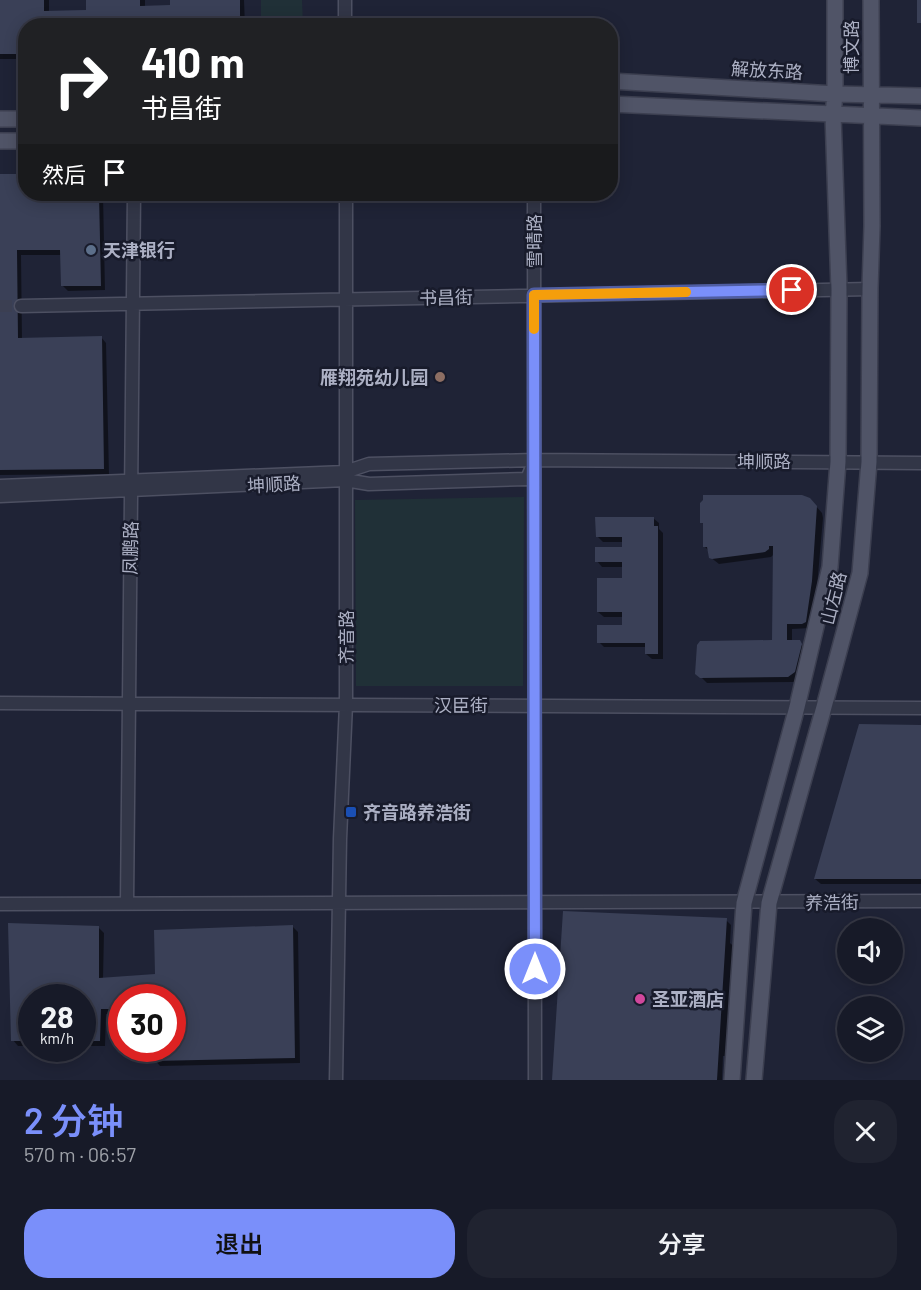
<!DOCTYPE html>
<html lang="zh">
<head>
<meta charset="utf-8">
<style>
	:root { --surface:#171a28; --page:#202330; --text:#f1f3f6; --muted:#9ea1a8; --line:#363845; --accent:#7a8ffa }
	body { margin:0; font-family:Barlow,"Noto Sans SC",sans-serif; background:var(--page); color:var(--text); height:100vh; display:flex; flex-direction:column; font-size:22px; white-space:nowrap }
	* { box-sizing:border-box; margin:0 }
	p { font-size:20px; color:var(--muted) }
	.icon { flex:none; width:33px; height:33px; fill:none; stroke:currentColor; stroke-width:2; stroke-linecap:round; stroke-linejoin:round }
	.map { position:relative; height:1080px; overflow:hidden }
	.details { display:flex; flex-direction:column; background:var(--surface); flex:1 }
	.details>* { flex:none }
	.banner { position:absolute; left:18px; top:18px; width:600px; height:183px; border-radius:24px; box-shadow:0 3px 15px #0003,0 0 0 2px var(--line); background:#202124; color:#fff; overflow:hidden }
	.tools { position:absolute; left:837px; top:918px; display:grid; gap:12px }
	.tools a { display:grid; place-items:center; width:66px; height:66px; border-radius:50%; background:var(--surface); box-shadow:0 3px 15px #0003,0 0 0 2px var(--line); font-size:30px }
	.speed { position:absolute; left:18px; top:984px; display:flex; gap:12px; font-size:30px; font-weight:700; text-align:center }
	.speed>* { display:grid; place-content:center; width:78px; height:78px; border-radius:50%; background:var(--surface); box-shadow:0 3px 15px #0003,0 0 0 2px var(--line); line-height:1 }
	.speed small { font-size:15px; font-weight:400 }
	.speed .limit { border:9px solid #d22; background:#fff; color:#111 }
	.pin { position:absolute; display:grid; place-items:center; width:51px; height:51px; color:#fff; margin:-26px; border:3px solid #fff; border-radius:50%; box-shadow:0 2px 6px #0007 }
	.me { position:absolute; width:66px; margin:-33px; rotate:0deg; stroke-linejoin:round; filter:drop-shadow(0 0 4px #0008) }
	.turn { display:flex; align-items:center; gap:21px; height:126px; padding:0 24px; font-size:27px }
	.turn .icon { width:78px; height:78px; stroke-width:2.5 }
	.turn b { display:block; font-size:42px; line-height:51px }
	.then { display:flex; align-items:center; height:57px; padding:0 24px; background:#0003; gap:12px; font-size:22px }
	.round { display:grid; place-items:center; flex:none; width:63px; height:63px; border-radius:24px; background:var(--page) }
	.overview { display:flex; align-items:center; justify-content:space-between; height:102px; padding:0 24px }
	h1 { font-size:36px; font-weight:600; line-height:45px; color:var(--accent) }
	.button { display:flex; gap:12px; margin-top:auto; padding:12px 24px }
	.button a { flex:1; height:69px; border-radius:24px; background:var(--accent); color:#111; font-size:24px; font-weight:600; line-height:69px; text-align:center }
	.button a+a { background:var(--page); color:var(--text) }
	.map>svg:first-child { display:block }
	.green { fill:#203037 }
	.shadow { fill:#0007 }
	.building { fill:#3a4057 }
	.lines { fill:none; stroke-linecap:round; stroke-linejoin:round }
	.minor-tunnel { stroke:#3b3f52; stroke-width:12; stroke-dasharray:12 6; stroke-linecap:butt }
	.minor-casing { stroke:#4d5062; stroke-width:15 }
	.major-casing { stroke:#3c3f50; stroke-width:18 }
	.minor { stroke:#323647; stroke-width:12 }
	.major { stroke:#505467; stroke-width:15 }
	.route-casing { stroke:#4f5da2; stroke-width:15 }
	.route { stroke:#7a8ffa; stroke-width:10 }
	.slow { stroke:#f59e0b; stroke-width:10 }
	.service-dot { fill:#5c6f8a; stroke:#181b2b; stroke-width:2 }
	.education-dot { fill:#8d6e63; stroke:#181b2b; stroke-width:2 }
	.transit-dot { fill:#1a4fb4; stroke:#181b2b; stroke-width:2 }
	.hotel-dot { fill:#d1479c; stroke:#181b2b; stroke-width:2 }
	.labels { text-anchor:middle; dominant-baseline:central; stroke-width:5; stroke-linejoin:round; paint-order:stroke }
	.street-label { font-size:18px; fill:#acb0c4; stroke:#181b2b }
	.poi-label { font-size:18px; font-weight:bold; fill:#acb0c4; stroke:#181b2b; text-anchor:start }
</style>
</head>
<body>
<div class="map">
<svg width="921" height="1080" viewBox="0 0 921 1080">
	<rect width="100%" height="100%" fill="#1f2336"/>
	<path class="green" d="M261,0H302L303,25H261Z
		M524,497L523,686H356L355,500Z"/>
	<path class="shadow" d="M0,0H49V12L87,11V0H145V7H171V0H244L245,26H26V59H0Z
		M0,175L26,194H103L105,290L68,291L62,285V255H21L22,339L101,337L106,343L109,474L0,475Z
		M815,505L822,513L823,518L817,587L811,628L792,629V642H799L805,648L800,677L794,682L707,683L697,673L773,641L774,554L771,557L719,564L710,557L709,551L705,547L704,525L702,522Z
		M653,518L659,523V529L663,533V659H652L646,654V647H604L599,642L624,626V617H604L598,612L624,579V567H602L597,561L623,549V542H603L597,536Z
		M921,726V884H821L815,879Z
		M726,920L731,925L730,943L743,955L740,1056H723L722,1080H554Z
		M10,925L98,927L104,933L103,979L156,976L293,927L298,932L300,1063L160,1066L155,1060L172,1048V998H122V1014H106L105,1046H82V998H32V1046H18L13,1040Z"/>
	<path class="building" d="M0,0H44V11L86,10V0H140V6L170,5V0H240V26H26V54H0Z
		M917,0H921V23H917Z
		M0,174H26V194H99L101,286H61L60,250H17L18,338L102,336L104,469L0,470Z
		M703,495H802L810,498L817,506L812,581L806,622L802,624H787V640H800L802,644L795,672L788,677L700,678L695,674L697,645L700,641L772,640L773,546H769V549L765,552L712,559L709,558L707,547H703V523H700V503L703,500Z
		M595,517H654V526H658V654H645V643H597V625H622V612H597V578H622V562H595V547H622V537H596Z
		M859,724L921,725V879H814Z
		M563,911L727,918L717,1080H552Z
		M8,923L99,926V978L155,974L154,930L293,925L295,1058L153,1061L154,1048H172V998H122V1009H101L100,1041H82V998H32V1041H11Z"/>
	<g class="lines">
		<path class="minor-tunnel" d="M0,306H21"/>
		<g class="minor-casing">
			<path id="minor" d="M345,0V26
				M534,194L535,1080
				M21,306L870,289
				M0,486L345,472L369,464L534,460L921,463
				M0,496L345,480L369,484L527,479L532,467
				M0,703L921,708
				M127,903L134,194
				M0,904L921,901
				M336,1080L340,839L346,704V194"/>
		</g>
		<g class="major-casing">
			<path id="major" d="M610,81L835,94L921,96
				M610,104L921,118
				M0,119H26
				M0,141H26
				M732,1080L744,903L797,707L830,567L838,462L839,289L833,115L835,94V0
				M754,1080L769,903L824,707L860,573L869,462L870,289L872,226L871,0"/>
		</g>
		<use href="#minor" class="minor"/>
		<use href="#major" class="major"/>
	</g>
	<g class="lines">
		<g class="route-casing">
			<path id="route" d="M535,969L534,295L792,290"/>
		</g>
		<use href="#route" class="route"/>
		<path class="slow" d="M534,329V295L686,292"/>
	</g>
	<circle class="service-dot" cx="91" cy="250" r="6"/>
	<circle class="education-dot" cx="440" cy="377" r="6"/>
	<rect class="transit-dot" x="345" y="806" width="12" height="12" rx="3"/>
	<circle class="hotel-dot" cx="640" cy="999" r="6"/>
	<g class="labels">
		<g class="street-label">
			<text transform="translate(851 47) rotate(-90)">博文路</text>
			<text transform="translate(767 70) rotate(3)">解放东路</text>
			<text transform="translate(534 241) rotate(-90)">雪晴路</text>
			<text transform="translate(446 297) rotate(-1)">书昌街</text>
			<text x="764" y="461">坤顺路</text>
			<text transform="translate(274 484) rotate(-3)">坤顺路</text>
			<text transform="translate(130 548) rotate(-89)">凤鹏路</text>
			<text transform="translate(833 598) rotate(-76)">山左路</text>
			<text transform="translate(346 637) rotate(-90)">齐音路</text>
			<text x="461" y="705">汉臣街</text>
			<text transform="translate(832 902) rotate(-1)">养浩街</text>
		</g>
		<g class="poi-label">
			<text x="103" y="250">天津银行</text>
			<text x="428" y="377" text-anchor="end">雁翔苑幼儿园</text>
			<text x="363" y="812">齐音路养浩街</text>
			<text x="652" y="999">圣亚酒店</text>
		</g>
	</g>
</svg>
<div class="tools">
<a><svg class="icon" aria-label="sound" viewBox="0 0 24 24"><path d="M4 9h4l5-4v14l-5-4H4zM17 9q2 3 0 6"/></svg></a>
<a><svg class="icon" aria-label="layers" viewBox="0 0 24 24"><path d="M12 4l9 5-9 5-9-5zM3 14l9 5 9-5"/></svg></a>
</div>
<div class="speed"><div>28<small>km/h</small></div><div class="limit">30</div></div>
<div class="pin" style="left:792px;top:290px;background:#d93025"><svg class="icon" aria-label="arrive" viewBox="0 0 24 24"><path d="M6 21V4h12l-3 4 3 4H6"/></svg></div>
<svg class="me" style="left:535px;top:969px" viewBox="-20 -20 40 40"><circle r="17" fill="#7a8ffa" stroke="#fff" stroke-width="3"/><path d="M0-11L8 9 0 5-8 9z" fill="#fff"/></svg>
<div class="banner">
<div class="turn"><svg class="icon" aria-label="right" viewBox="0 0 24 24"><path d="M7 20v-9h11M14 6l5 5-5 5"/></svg><div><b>410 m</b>书昌街</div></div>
<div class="then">然后<svg class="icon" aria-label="arrive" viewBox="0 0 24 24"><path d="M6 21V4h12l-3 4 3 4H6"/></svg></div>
</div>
</div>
<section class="details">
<div class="overview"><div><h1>2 分钟</h1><p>570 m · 06:57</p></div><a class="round"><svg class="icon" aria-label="close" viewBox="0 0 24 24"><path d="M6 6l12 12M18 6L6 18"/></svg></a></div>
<div class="button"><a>退出</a><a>分享</a></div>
</section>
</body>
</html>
